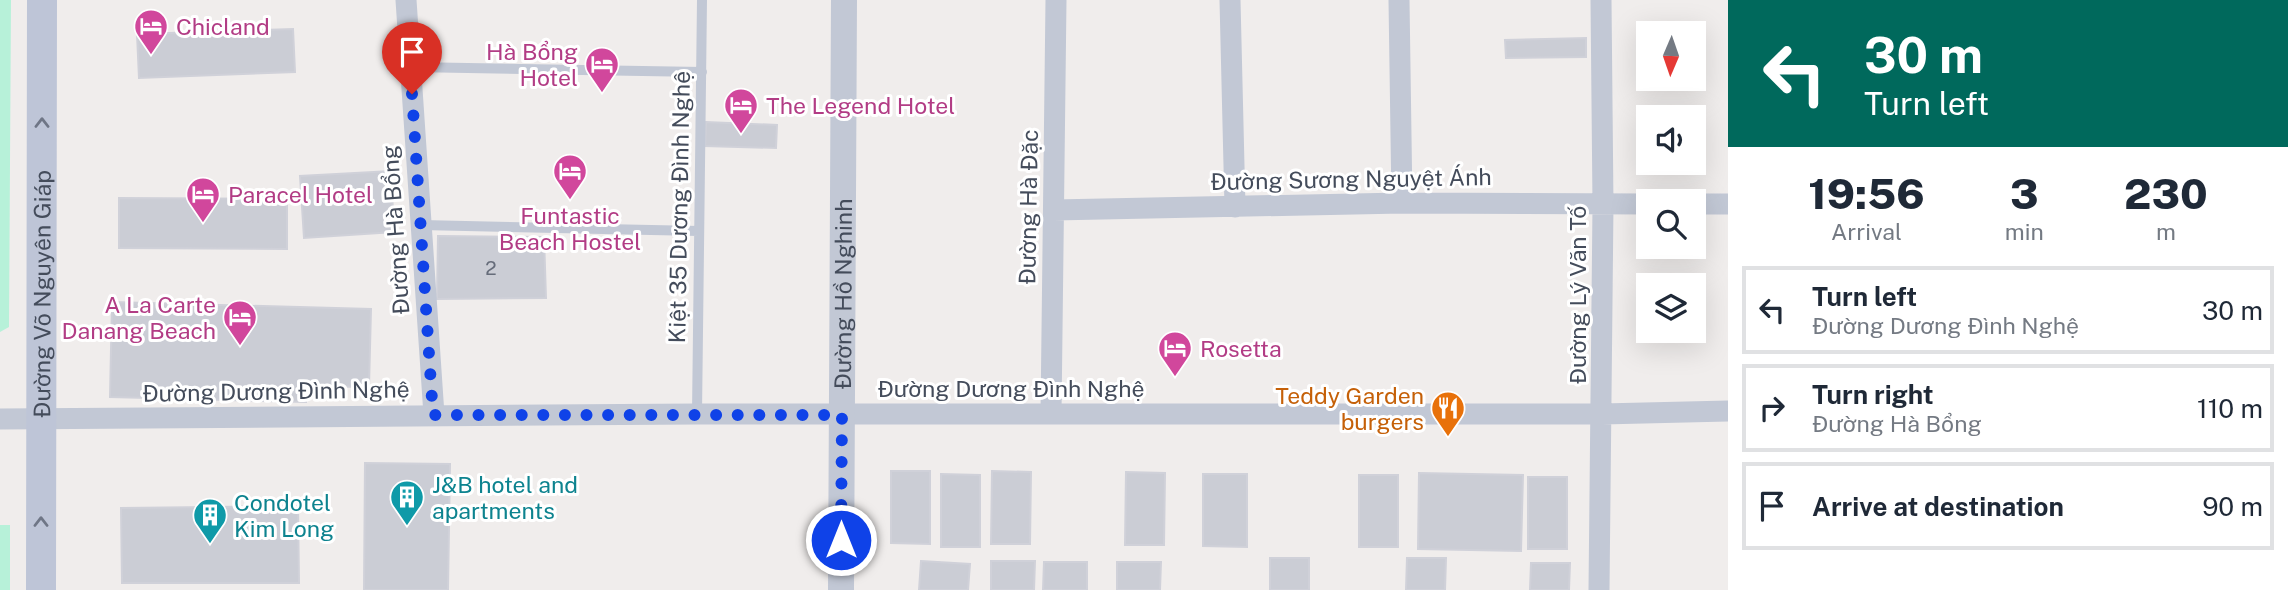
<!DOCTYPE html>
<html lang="en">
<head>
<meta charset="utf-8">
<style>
	:root { --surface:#fff; --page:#f2f2f3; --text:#1f2937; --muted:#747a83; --line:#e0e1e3 }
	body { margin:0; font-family:"Public Sans",sans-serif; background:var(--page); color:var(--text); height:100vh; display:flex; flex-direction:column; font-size:26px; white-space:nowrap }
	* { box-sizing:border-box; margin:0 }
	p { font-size:23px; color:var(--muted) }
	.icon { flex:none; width:38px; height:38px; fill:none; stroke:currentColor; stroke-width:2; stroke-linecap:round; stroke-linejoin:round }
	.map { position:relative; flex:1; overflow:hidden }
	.side { display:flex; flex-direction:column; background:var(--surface); width:560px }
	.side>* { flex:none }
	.top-card { background:#00695c; color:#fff; overflow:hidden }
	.needle { width:46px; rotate:182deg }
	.fabs { position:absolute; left:1636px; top:21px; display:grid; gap:14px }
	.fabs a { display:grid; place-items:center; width:70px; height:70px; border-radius:0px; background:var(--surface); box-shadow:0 7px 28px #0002; font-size:35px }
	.pin { position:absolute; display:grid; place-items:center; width:60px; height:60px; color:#fff; margin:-72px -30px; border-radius:50% 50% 50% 0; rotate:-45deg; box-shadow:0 0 7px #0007 }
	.pin .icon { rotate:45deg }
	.me { position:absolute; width:77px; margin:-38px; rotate:0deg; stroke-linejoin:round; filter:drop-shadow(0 0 5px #0008) }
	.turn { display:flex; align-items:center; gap:24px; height:147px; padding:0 21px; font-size:32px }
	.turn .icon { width:91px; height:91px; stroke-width:2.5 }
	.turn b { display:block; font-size:49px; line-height:60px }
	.eta { display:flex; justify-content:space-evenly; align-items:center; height:119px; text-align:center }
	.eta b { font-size:42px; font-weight:800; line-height:49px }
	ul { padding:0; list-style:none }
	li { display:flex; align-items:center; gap:21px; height:88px; margin:0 14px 10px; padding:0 7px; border:4px solid var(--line); border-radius:0px }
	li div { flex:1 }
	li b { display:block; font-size:26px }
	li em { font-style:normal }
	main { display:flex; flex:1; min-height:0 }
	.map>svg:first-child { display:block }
	.green { fill:#b7f1d9 }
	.building { fill:#cbcdd5; stroke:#d0d1d9; stroke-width:2 }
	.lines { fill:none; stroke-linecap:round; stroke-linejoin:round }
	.service { stroke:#c2c8d5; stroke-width:10 }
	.minor { stroke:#c2c8d5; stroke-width:21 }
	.tertiary { stroke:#c2c8d5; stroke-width:26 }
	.secondary { stroke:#bec5d7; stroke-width:30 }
	.oneway { stroke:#6f7686 }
	.route { stroke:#0f42e8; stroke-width:12; stroke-dasharray:0 21.6 }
	.labels { text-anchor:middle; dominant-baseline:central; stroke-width:6; stroke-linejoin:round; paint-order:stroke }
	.number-label { font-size:19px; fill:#666c7a }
	.hotel-label { font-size:23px; fill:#b23c85; stroke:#fff; text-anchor:start }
	.street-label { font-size:23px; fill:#444c5b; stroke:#fff }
	.food-label { font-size:23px; fill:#c56008; stroke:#fff; text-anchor:end }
	.culture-label { font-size:23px; fill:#0d838f; stroke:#fff; text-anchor:start }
</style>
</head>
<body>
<main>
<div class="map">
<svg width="1728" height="590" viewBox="0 0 1728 590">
	<rect width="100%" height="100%" fill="#f0edec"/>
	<path class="green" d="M0,0H11L9,327L0,332Z
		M0,525H10V590H0Z"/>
	<path class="building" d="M293,29L295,72L139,78L137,34Z
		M1586,38V57L1506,58L1505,40Z
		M706,122L777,125L776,148L705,146Z
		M391,171L394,232L304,238L300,176Z
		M119,198L287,199V249L119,248Z
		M438,236L544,237L546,298L437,299Z
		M112,302L371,309L369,387L306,386V402L110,397Z
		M365,463L450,464L448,590H364Z
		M891,471H930V544L891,543Z
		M992,471L1031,472L1030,544H991Z
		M1126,472L1165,473L1164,545H1125Z
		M1419,473L1523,475L1521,551L1418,549Z
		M941,474L980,475V547H941Z
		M1203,474H1247V547L1203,546Z
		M1359,475H1398V547H1359Z
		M1528,477H1567V549H1528Z
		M298,506L299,583H122L121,508Z
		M1270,558H1309V590H1270Z
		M1407,558H1446L1445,590H1406Z
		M921,561L970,564L968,590H919Z
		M991,561H1035L1034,590H991Z
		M1044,562H1087V590H1043Z
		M1117,562H1161L1160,590H1117Z
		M1531,563H1570L1569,590H1530Z"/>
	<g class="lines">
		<path class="service" d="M411,67L702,72
			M421,225L699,231
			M697,414L702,0"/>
		<path class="minor" d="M406,0L434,415
			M1230,0L1235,207
			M1399,0L1402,203
			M1694,204H1728
			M1054,210L1402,203L1648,204
			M1051,414L1056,0
			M0,419L697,414H1602L1728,411
			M1599,590L1603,205L1601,0"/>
		<path class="tertiary" id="s1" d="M841,590L844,0"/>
		<path class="secondary" id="s2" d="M41,590L42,0"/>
	</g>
	<defs><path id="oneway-chevron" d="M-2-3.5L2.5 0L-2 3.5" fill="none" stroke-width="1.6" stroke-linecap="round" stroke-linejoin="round" transform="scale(1.75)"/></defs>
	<g class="oneway">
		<use href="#oneway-chevron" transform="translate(42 123) rotate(-90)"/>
		<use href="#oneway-chevron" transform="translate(41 522) rotate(-90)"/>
	</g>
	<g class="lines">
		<path class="route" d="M412,94L433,415H842L841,540"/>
	</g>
	<defs>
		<g id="hotel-pin" transform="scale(1.75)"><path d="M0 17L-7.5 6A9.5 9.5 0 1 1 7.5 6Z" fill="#d1479c" stroke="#fff"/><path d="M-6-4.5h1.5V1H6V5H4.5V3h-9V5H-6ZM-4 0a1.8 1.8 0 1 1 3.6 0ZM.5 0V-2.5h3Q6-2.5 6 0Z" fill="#fff"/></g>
		<g id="restaurant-pin" transform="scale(1.75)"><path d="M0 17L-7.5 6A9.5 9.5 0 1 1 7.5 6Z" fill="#e8710a" stroke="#fff"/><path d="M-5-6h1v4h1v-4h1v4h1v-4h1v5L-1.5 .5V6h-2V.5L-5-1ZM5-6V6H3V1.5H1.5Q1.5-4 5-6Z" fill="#fff"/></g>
		<g id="building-pin" transform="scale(1.75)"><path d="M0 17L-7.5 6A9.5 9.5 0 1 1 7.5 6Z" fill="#0f9aa8" stroke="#fff"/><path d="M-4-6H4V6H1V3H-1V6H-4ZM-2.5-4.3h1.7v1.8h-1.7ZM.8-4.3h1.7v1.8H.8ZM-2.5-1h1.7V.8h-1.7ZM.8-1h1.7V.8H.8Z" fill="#fff"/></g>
	</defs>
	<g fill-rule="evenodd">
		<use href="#hotel-pin" x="151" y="26"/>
		<use href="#hotel-pin" x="602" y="64"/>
		<use href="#hotel-pin" x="741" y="105"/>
		<use href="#hotel-pin" x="570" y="171"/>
		<use href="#hotel-pin" x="203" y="194"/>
		<use href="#hotel-pin" x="240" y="317"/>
		<use href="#hotel-pin" x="1175" y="348"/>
		<use href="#restaurant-pin" x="1448" y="408"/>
		<use href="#building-pin" x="407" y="497"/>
		<use href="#building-pin" x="210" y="515"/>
	</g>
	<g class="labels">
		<g class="number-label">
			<text x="491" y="268">2</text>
		</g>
		<g class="hotel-label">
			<text x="176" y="26">Chicland</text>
			<text x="578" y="51" text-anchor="end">Hà Bổng<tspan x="578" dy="26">Hotel</tspan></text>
			<text x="766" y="105">The Legend Hotel</text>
			<text x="228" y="194">Paracel Hotel</text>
			<text x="570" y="215" text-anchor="middle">Funtastic<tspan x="570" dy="26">Beach Hostel</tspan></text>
			<text x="216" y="304" text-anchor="end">A La Carte<tspan x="216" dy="26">Danang Beach</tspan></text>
			<text x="1200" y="348">Rosetta</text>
		</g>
		<g class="street-label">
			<text transform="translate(1351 179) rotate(-1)">Đường Sương Nguyệt Ánh</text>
			<text transform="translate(679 207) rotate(-89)">Kiệt 35 Dương Đình Nghệ</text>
			<text transform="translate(1028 207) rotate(-89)">Đường Hà Đặc</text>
			<text transform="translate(395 230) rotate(-94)">Đường Hà Bổng</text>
			<text stroke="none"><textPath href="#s2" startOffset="296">Đường Võ Nguyên Giáp</textPath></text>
			<text stroke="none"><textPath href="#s1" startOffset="296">Đường Hồ Nghinh</textPath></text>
			<text transform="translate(1577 295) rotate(-90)">Đường Lý Văn Tố</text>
			<text x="1011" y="388">Đường Dương Đình Nghệ</text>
			<text transform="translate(276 391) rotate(-1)">Đường Dương Đình Nghệ</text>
		</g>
		<g class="food-label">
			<text x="1424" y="395">Teddy Garden<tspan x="1424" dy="26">burgers</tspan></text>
		</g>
		<g class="culture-label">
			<text x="432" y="484">J&amp;B hotel and<tspan x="432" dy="26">apartments</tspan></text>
			<text x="234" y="502">Condotel<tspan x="234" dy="26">Kim Long</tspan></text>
		</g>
	</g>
</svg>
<div class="fabs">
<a><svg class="needle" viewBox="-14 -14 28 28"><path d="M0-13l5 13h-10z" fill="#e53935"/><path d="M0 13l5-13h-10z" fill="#747a83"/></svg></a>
<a><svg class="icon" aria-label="sound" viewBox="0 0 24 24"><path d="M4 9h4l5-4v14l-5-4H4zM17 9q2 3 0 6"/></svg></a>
<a><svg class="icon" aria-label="search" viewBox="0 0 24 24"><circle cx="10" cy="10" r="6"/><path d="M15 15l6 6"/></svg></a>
<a><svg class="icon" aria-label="layers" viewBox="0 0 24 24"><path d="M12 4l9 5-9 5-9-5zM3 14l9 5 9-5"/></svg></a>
</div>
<div class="pin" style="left:412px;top:94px;background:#d93025"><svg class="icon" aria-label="arrive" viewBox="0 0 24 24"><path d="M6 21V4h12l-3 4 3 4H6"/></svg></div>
<svg class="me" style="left:841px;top:540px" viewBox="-20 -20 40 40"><circle r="17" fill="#0f42e8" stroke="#fff" stroke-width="3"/><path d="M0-11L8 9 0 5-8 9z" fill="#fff"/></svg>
</div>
<section class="side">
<div class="top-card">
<div class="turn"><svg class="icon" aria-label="left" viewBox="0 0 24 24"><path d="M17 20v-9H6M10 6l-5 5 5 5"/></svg><div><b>30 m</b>Turn left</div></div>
</div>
<div class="eta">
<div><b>19:56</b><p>Arrival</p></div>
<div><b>3</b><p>min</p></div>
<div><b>230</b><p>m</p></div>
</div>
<ul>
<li><svg class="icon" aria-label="left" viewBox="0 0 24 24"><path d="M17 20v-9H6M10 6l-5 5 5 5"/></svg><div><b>Turn left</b><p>Đường Dương Đình Nghệ</p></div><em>30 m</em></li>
<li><svg class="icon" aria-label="right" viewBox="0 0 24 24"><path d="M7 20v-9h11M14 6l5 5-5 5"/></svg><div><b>Turn right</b><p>Đường Hà Bổng</p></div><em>110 m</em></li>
<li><svg class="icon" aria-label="arrive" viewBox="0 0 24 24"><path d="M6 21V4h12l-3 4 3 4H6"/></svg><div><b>Arrive at destination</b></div><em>90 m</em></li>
</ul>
</section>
</main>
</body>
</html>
